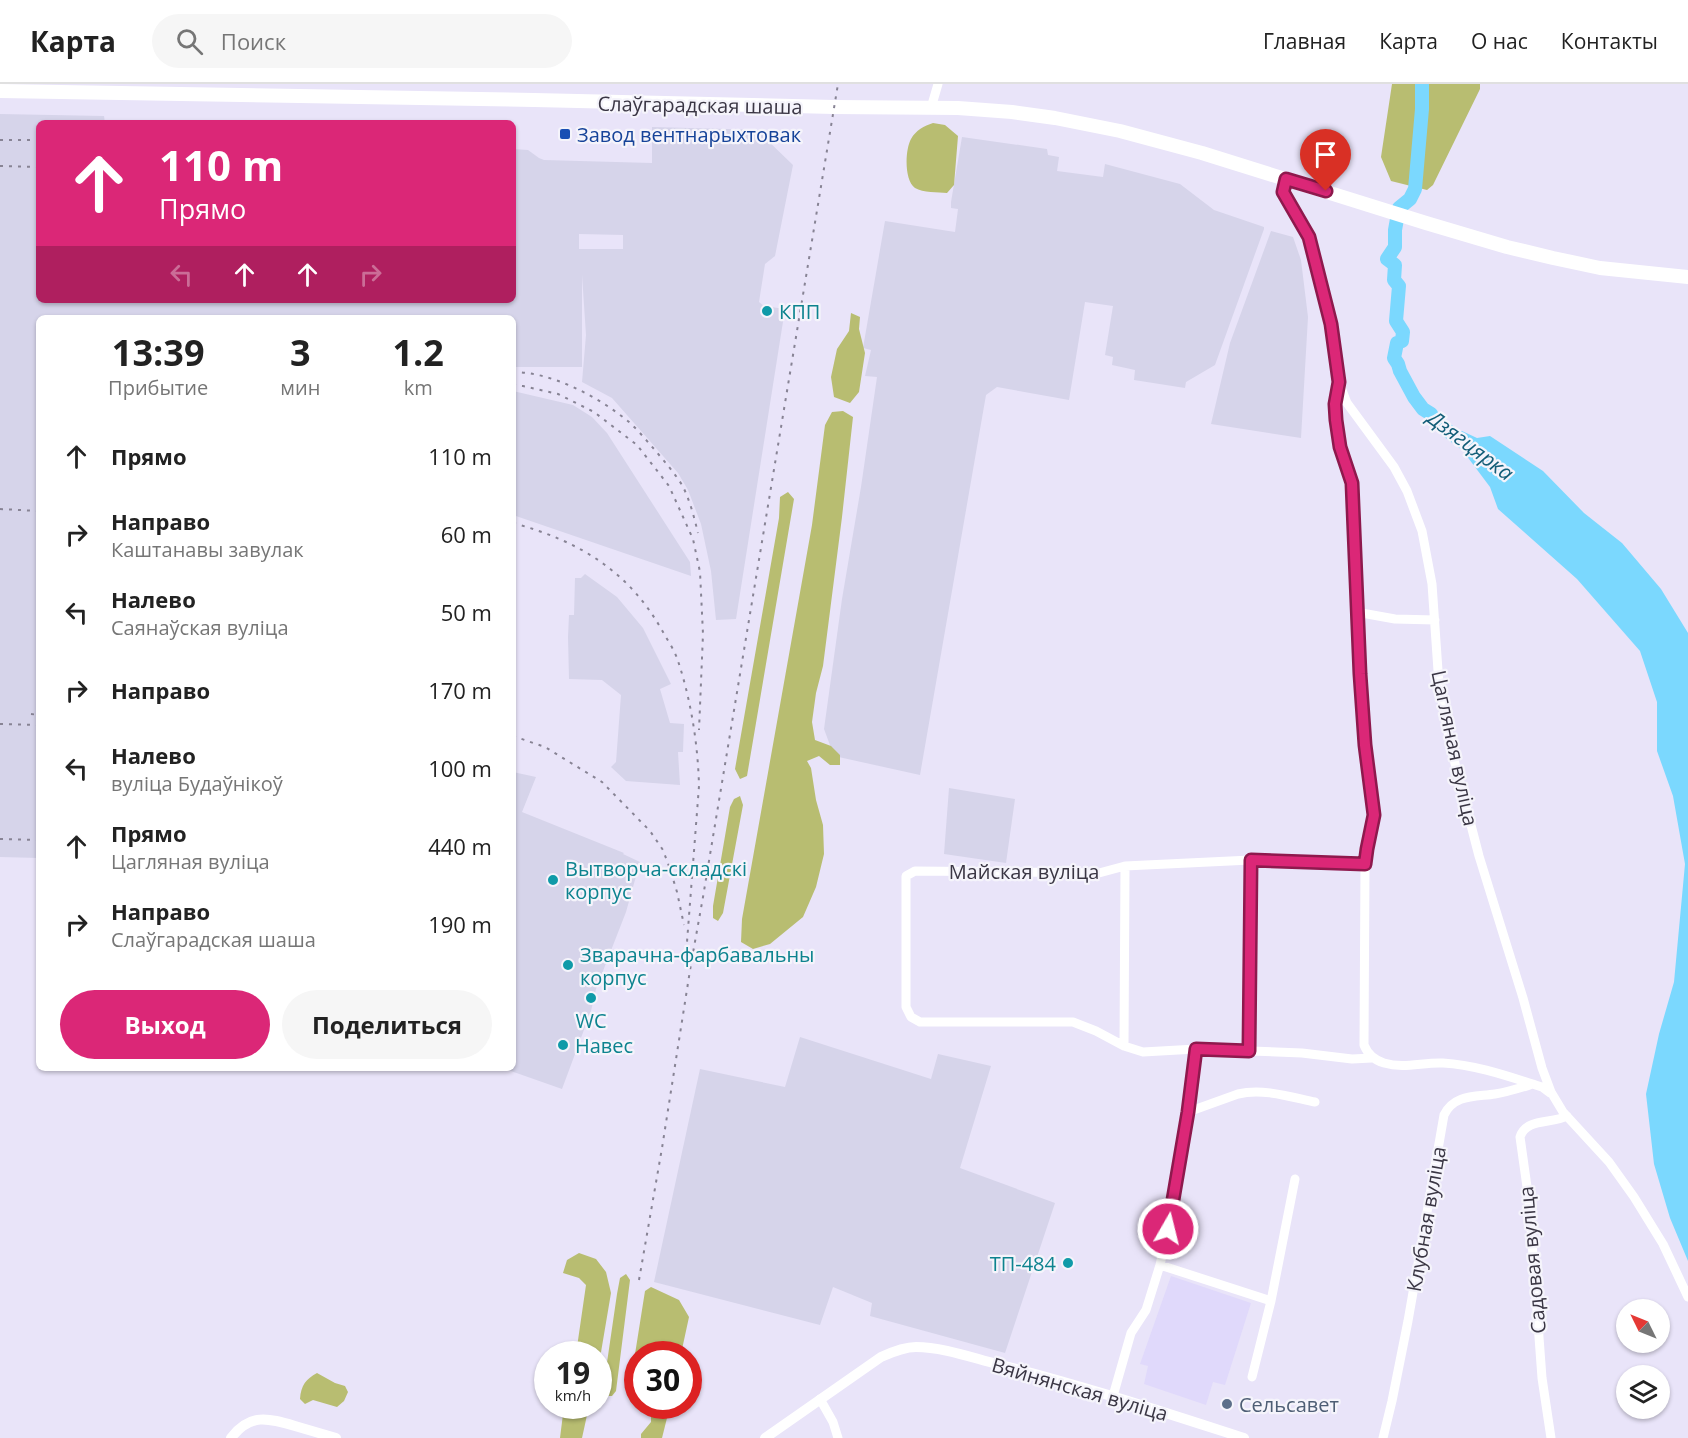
<!DOCTYPE html>
<html lang="ru">
<head>
<meta charset="utf-8">
<style>
	:root { --surface:#fff; --page:#f6f6f6; --text:#222; --muted:#767676; --line:#e0e0e0; --accent:#db2777 }
	body { margin:0; font-family:"Open Sans",sans-serif; background:var(--page); color:var(--text); height:100vh; display:flex; flex-direction:column; font-size:22px; white-space:nowrap }
	* { box-sizing:border-box; margin:0 }
	p { font-size:20px; color:var(--muted) }
	.icon { flex:none; width:33px; height:33px; fill:none; stroke:currentColor; stroke-width:2; stroke-linecap:round; stroke-linejoin:round }
	.map { position:relative; flex:1; overflow:hidden }
	.sheet { position:absolute; left:36px; top:231px; width:480px; height:756px; display:flex; flex-direction:column; background:var(--surface); border-radius:9px; box-shadow:0 2px 4px #0004 }
	.sheet>* { flex:none }
	.hud { position:absolute; left:36px; top:36px; width:480px; height:183px; border-radius:9px; box-shadow:0 2px 4px #0004; background:#db2777; color:#fff; overflow:hidden }
	.needle { width:39px; rotate:313deg }
	.fabs { position:absolute; left:1616px; top:1215px; display:grid; gap:12px }
	.fabs a { display:grid; place-items:center; width:54px; height:54px; border-radius:50%; background:var(--surface); box-shadow:0 2px 4px #0004; font-size:30px }
	.speed { position:absolute; left:534px; top:1257px; display:flex; gap:12px; font-size:30px; font-weight:700; text-align:center }
	.speed>* { display:grid; place-content:center; width:78px; height:78px; border-radius:50%; background:var(--surface); box-shadow:0 2px 4px #0004; line-height:1 }
	.speed small { font-size:15px; font-weight:400 }
	.speed .limit { border:9px solid #d22; background:#fff; color:#111 }
	.pin { position:absolute; display:grid; place-items:center; width:51px; height:51px; color:#fff; margin:-62px -26px; border-radius:50% 50% 50% 0; rotate:-45deg; box-shadow:0 0 6px #0007 }
	.pin .icon { rotate:45deg }
	.me { position:absolute; width:66px; margin:-33px; rotate:8deg; stroke-linejoin:round; filter:drop-shadow(0 0 4px #0008) }
	.turn { display:flex; align-items:center; gap:21px; height:126px; padding:0 24px; font-size:27px }
	.turn .icon { width:78px; height:78px; stroke-width:2.5 }
	.turn b { display:block; font-size:42px; line-height:51px }
	.lanes { display:flex; align-items:center; height:57px; padding:0 24px; background:#0003; justify-content:center; gap:30px; direction:ltr }
	.lanes .off { opacity:.35 }
	.eta { display:flex; justify-content:space-evenly; align-items:center; height:102px; text-align:center }
	.eta b { font-size:36px; font-weight:700; line-height:42px }
	.action { display:flex; gap:12px; margin-top:auto; padding:12px 24px }
	.action a { flex:1; height:69px; border-radius:36px; background:var(--accent); color:#fff; font-size:24px; font-weight:700; line-height:69px; text-align:center }
	.action a+a { background:var(--page); color:var(--text) }
	ul { padding:0; list-style:none }
	li { display:flex; align-items:center; gap:18px; height:78px; padding:0 24px }
	li div { flex:1 }
	li b { display:block; font-size:22px }
	li em { font-style:normal }
	header { display:flex; align-items:center; gap:36px; box-sizing:border-box; height:84px; padding:0 30px; background:var(--surface); border-bottom:2px solid var(--line) }
	header strong { font-size:28px }
	nav { display:flex; gap:33px; margin-inline-start:auto; font-size:21px }
	.search { width:420px; height:54px; background:var(--page); display:flex; align-items:center; gap:15px; box-sizing:border-box; padding:0 21px; border-radius:33px; color:var(--muted); font-size:22px }
	.map>svg:first-child { display:block }
	.built { fill:#e0d9fb }
	.industrial { fill:#d6d4ea; fill-rule:evenodd }
	.green { fill:#b8bd71 }
	.water { fill:#7bd8fe }
	.lines { fill:none; stroke-linecap:round; stroke-linejoin:round }
	.river { stroke:#7bd8fe; stroke-width:14 }
	.minor { stroke:#fff; stroke-width:9 }
	.tertiary { stroke:#fff; stroke-width:10 }
	.primary { stroke:#fff; stroke-width:14 }
	.rail { stroke:#878394; stroke-width:2; stroke-dasharray:3 6; stroke-linecap:butt }
	.route-casing { stroke:#8e194d; stroke-width:15 }
	.route { stroke:#db2777; stroke-width:10 }
	.transit-dot { fill:#1a4fb4; stroke:#f5f4fb; stroke-width:2 }
	.culture-dot { fill:#0f9aa8; stroke:#f5f4fb; stroke-width:2 }
	.service-dot { fill:#5c6f8a; stroke:#f5f4fb; stroke-width:2 }
	.labels { text-anchor:middle; dominant-baseline:central; stroke-width:4.5; stroke-linejoin:round; paint-order:stroke }
	.street-label { font-size:20px; fill:#3a3644; stroke:#f5f4fb }
	.transit-label { font-size:20px; fill:#164399; stroke:#f5f4fb; text-anchor:start }
	.culture-label { font-size:20px; fill:#0d838f; stroke:#f5f4fb; text-anchor:start }
	.service-label { font-size:20px; fill:#4e5e75; stroke:#f5f4fb; text-anchor:start }
	.water-label { font-size:21px; font-style:italic; fill:#135e78; stroke:#f5f4fb }
</style>
</head>
<body>
<header>
<strong>Карта</strong>
<div class="search"><svg class="icon" aria-label="search" viewBox="0 0 24 24"><circle cx="10" cy="10" r="6"/><path d="M15 15l6 6"/></svg>Поиск</div>
<nav><a>Главная</a><a>Карта</a><a>О нас</a><a>Контакты</a></nav>
</header>
<div class="map">
<svg width="1688" height="1354" viewBox="0 0 1688 1354">
	<rect width="100%" height="100%" fill="#e9e4f9"/>
	<path class="built" d="M1171,1192L1251,1219L1225,1301L1213,1298L1206,1321L1144,1300L1148,1282L1140,1280Z"/>
	<path class="industrial" d="M0,30L104,32L105,39H39V216H513V65L528,66L539,74L544,76L652,79V43L764,46V53L793,81L775,172L765,180L759,218L764,222L785,225L736,535L716,536L711,487L701,440L688,406L678,389L612,314L582,298L586,251L582,191V283H513V234H39V774L0,773ZM579,150L623,151V165H579Z
		M962,53L1047,65L1048,71L1059,73L1057,87L1103,93L1105,80L1180,100L1214,126L1264,143V145L1215,281L1186,298L1185,304L1134,296L1135,286L1112,281L1113,273L1105,271L1113,222L1085,218L1069,316L997,303L986,311L920,691L834,672L824,645L842,515L861,403L877,293L865,292L871,266L863,264L885,137L955,148L958,125L951,124V118Z
		M1271,147L1293,153L1301,176L1308,233L1301,354L1211,340L1230,259Z
		M513,307L573,321L592,333L607,349L690,478L691,492L513,431Z
		M585,490L617,513L643,544L671,600L660,605L670,639L684,640L683,668H678L680,701L626,697L611,683L616,678L621,611L602,596L569,595L568,553L569,531H574L575,494H581Z
		M513,688L536,693L522,728L624,769L623,770L640,778L626,828L596,905L591,927L562,1005L502,984H513Z
		M949,704L1015,715L1006,779L944,770Z
		M800,953L931,995L938,970L991,982L960,1084L1055,1119L1005,1269L870,1232L872,1219L833,1203L820,1241L654,1198L700,985L785,1003Z"/>
	<path class="green" d="M1392,0H1480V5L1433,101L1427,106L1391,97L1381,73Z
		M933,39L945,41L958,52L954,101L947,109C938,108 923,109 915,104C904,96 905,66 911,55C916,46 924,42 933,39Z
		M851,229L860,233L859,245L865,269L859,308L850,319L834,313L831,293L837,265L849,247Z
		M843,327L853,333L842,433L823,582L816,609L812,638L815,656L831,662L840,671V681H830L819,672L807,677L811,684L816,716L823,741L824,770L816,803L803,833L770,860L753,865L741,858L742,835L812,441L825,341L832,328Z
		M788,408L794,415L747,692L740,695L735,685L779,434L780,413Z
		M740,712L743,721L723,829L718,837L713,834V822L730,723L734,715Z
		M579,1169L596,1175L606,1188L611,1209L599,1280L598,1270H576L586,1201L579,1194L563,1189L567,1176Z
		M626,1190L630,1196L616,1307L612,1312H606L603,1306L617,1210L620,1194Z
		M651,1203L679,1216L689,1233L681,1270H638L637,1319L630,1317L629,1308L645,1207Z
		M317,1289L335,1299L345,1302L348,1308L344,1317L337,1323L313,1316L305,1320L300,1315C301,1301 306,1295 317,1289Z
		M564,1322H589L582,1354H560Z
		M644,1322H670L662,1354H641V1350L651,1338V1326Z"/>
	<path class="water" d="M1448,347H1462L1477,354L1490,352L1543,387L1584,429L1622,459L1661,505L1688,549V1177L1670,1134L1654,1080L1646,1010L1659,950L1674,898L1685,780L1673,712L1657,667V618L1640,567L1577,495L1498,425L1490,403Z"/>
	<g class="lines">
		<path class="river" d="M1422,0V25L1415,105L1410,115L1399,124L1395,146V163L1387,175L1395,181L1394,196L1399,202L1396,237L1403,248L1402,257L1397,259L1394,274L1398,280L1400,287L1414,313L1423,325L1431,330L1434,336L1448,347L1463,358"/>
		<path class="minor" d="M931,24L938,0
			M1286,95L1283,108L1309,153L1331,240L1339,298L1347,319L1394,383L1407,407L1422,447L1432,500L1439,601L1451,664L1479,772L1523,914L1542,984L1551,1008L1563,1028L1609,1078L1634,1113L1663,1160L1688,1213
			M1339,298L1335,320L1340,363L1352,399L1360,590L1365,661L1374,727L1365,780L1364,961C1368,971 1374,976 1384,979C1404,985 1423,978 1443,979C1477,981 1510,993 1542,1003L1550,1009
			M1356,528L1395,535L1435,536
			M1365,780L1251,776L1125,782L1099,789L915,787L906,792V923L911,933L920,938H1073L1096,947L1124,962L1143,968L1196,965L1302,969L1352,975L1372,974
			M1124,962L1125,782
			M1249,967L1251,776
			M1188,1028L1196,965
			M1160,1181L1271,1217
			M1252,1293L1271,1217L1295,1095
			M1113,1312L1131,1249L1146,1226L1160,1181L1168,1145L1188,1028L1238,1010C1263,1004 1291,1013 1315,1018
			M820,1315L833,1338L838,1354
			M1383,1354L1392,1317L1408,1237L1444,1031C1454,1010 1476,1013 1495,1010C1508,1008 1520,1004 1533,1000
			M1551,1354L1542,1294L1529,1117L1520,1053C1526,1034 1551,1040 1567,1032"/>
		<path class="tertiary" d="M231,1354C250,1329 268,1334 295,1342C309,1346 322,1350 336,1354
			M765,1354L881,1273C892,1268 904,1263 916,1263C942,1263 973,1274 997,1280C1081,1301 1163,1328 1244,1354"/>
		<path class="primary" d="M0,7L534,16L834,23L958,24L1012,28L1055,34L1120,47L1202,69L1426,139L1507,163L1553,174L1600,184L1688,193"/>
		<path class="rail" d="M0,56H39
			M0,82L39,83
			M513,288C552,288 599,313 629,338C638,346 646,356 654,365C664,377 674,388 682,401C690,416 694,433 698,449
			M513,301L523,302L558,310L594,328L637,361L669,402L693,455L700,488L703,550L699,646
			M0,425L39,427
			M513,439C579,457 629,487 663,548C668,557 675,567 678,577C691,616 698,661 699,702L687,858
			M31,630L39,631
			M0,640L39,641
			M513,652L545,663L602,698L650,747L663,766L670,785L677,808L684,841
			M0,755L39,756
			M639,1196L662,1064L691,880L703,813L838,0"/>
	</g>
	<g class="lines">
		<g class="route-casing">
			<path id="route" d="M1168,1145L1188,1028L1196,965L1249,967L1251,776L1365,780L1367,765L1374,731L1365,661L1360,590L1352,399L1340,363L1336,336L1335,320L1339,298L1331,240L1309,153L1283,108L1286,95L1326,107"/>
		</g>
		<use href="#route" class="route"/>
	</g>
	<rect class="transit-dot" x="559" y="44" width="12" height="12" rx="3"/>
	<g class="culture-dot">
		<circle cx="767" cy="227" r="6"/>
		<circle cx="553" cy="796" r="6"/>
		<circle cx="568" cy="881" r="6"/>
		<circle cx="591" cy="914" r="6"/>
		<circle cx="563" cy="961" r="6"/>
		<circle cx="1068" cy="1179" r="6"/>
	</g>
	<circle class="service-dot" cx="1227" cy="1320" r="6"/>
	<g class="labels">
		<g class="street-label">
			<text transform="translate(700 21) rotate(1)">Слаўгарадская шаша</text>
			<text transform="translate(1455 664) rotate(78)">Цагляная вуліца</text>
			<text x="1024" y="787">Майская вуліца</text>
			<text transform="translate(1426 1135) rotate(-80)">Клубная вуліца</text>
			<text transform="translate(1532 1176) rotate(-95)">Садовая вуліца</text>
			<text transform="translate(1080 1305) rotate(16)">Вяйнянская вуліца</text>
		</g>
		<g class="transit-label">
			<text x="577" y="50">Завод вентнарыхтовак</text>
		</g>
		<g class="culture-label">
			<text x="779" y="227">КПП</text>
			<text x="565" y="784">Вытворча-складскі<tspan x="565" dy="23">корпус</tspan></text>
			<text x="580" y="870">Зварачна-фарбавальны<tspan x="580" dy="23">корпус</tspan></text>
			<text x="591" y="936" text-anchor="middle">WC</text>
			<text x="575" y="961">Навес</text>
			<text x="1056" y="1179" text-anchor="end">ТП-484</text>
		</g>
		<g class="service-label">
			<text x="1239" y="1320">Сельсавет</text>
		</g>
		<g class="water-label">
			<text transform="translate(1471 361) rotate(37)">Дзягцярка</text>
		</g>
	</g>
</svg>
<div class="fabs">
<a><svg class="needle" viewBox="-14 -14 28 28"><path d="M0-13l5 13h-10z" fill="#e53935"/><path d="M0 13l5-13h-10z" fill="#767676"/></svg></a>
<a><svg class="icon" aria-label="layers" viewBox="0 0 24 24"><path d="M12 4l9 5-9 5-9-5zM3 14l9 5 9-5"/></svg></a>
</div>
<div class="speed"><div>19<small>km/h</small></div><div class="limit">30</div></div>
<div class="pin" style="left:1326px;top:107px;background:#d93025"><svg class="icon" aria-label="arrive" viewBox="0 0 24 24"><path d="M6 21V4h12l-3 4 3 4H6"/></svg></div>
<svg class="me" style="left:1168px;top:1145px" viewBox="-20 -20 40 40"><circle r="17" fill="#db2777" stroke="#fff" stroke-width="3"/><path d="M0-11L8 9 0 5-8 9z" fill="#fff"/></svg>
<div class="hud">
<div class="turn"><svg class="icon" aria-label="ahead" viewBox="0 0 24 24"><path d="M12 20V5M6 11l6-6 6 6"/></svg><div><b>110 m</b>Прямо</div></div>
<div class="lanes"><svg class="icon off" aria-label="left" viewBox="0 0 24 24"><path d="M17 20v-9H6M10 6l-5 5 5 5"/></svg><svg class="icon" aria-label="ahead" viewBox="0 0 24 24"><path d="M12 20V5M6 11l6-6 6 6"/></svg><svg class="icon" aria-label="ahead" viewBox="0 0 24 24"><path d="M12 20V5M6 11l6-6 6 6"/></svg><svg class="icon off" aria-label="right" viewBox="0 0 24 24"><path d="M7 20v-9h11M14 6l5 5-5 5"/></svg></div>
</div>
<section class="sheet">
<div class="eta">
<div><b>13:39</b><p>Прибытие</p></div>
<div><b>3</b><p>мин</p></div>
<div><b>1.2</b><p>km</p></div>
</div>
<ul>
<li><svg class="icon" aria-label="ahead" viewBox="0 0 24 24"><path d="M12 20V5M6 11l6-6 6 6"/></svg><div><b>Прямо</b></div><em>110 m</em></li>
<li><svg class="icon" aria-label="right" viewBox="0 0 24 24"><path d="M7 20v-9h11M14 6l5 5-5 5"/></svg><div><b>Направо</b><p>Каштанавы завулак</p></div><em>60 m</em></li>
<li><svg class="icon" aria-label="left" viewBox="0 0 24 24"><path d="M17 20v-9H6M10 6l-5 5 5 5"/></svg><div><b>Налево</b><p>Саянаўская вуліца</p></div><em>50 m</em></li>
<li><svg class="icon" aria-label="right" viewBox="0 0 24 24"><path d="M7 20v-9h11M14 6l5 5-5 5"/></svg><div><b>Направо</b></div><em>170 m</em></li>
<li><svg class="icon" aria-label="left" viewBox="0 0 24 24"><path d="M17 20v-9H6M10 6l-5 5 5 5"/></svg><div><b>Налево</b><p>вуліца Будаўнікоў</p></div><em>100 m</em></li>
<li><svg class="icon" aria-label="ahead" viewBox="0 0 24 24"><path d="M12 20V5M6 11l6-6 6 6"/></svg><div><b>Прямо</b><p>Цагляная вуліца</p></div><em>440 m</em></li>
<li><svg class="icon" aria-label="right" viewBox="0 0 24 24"><path d="M7 20v-9h11M14 6l5 5-5 5"/></svg><div><b>Направо</b><p>Слаўгарадская шаша</p></div><em>190 m</em></li>
</ul>
<div class="action"><a>Выход</a><a>Поделиться</a></div>
</section>
</div>
</body>
</html>
